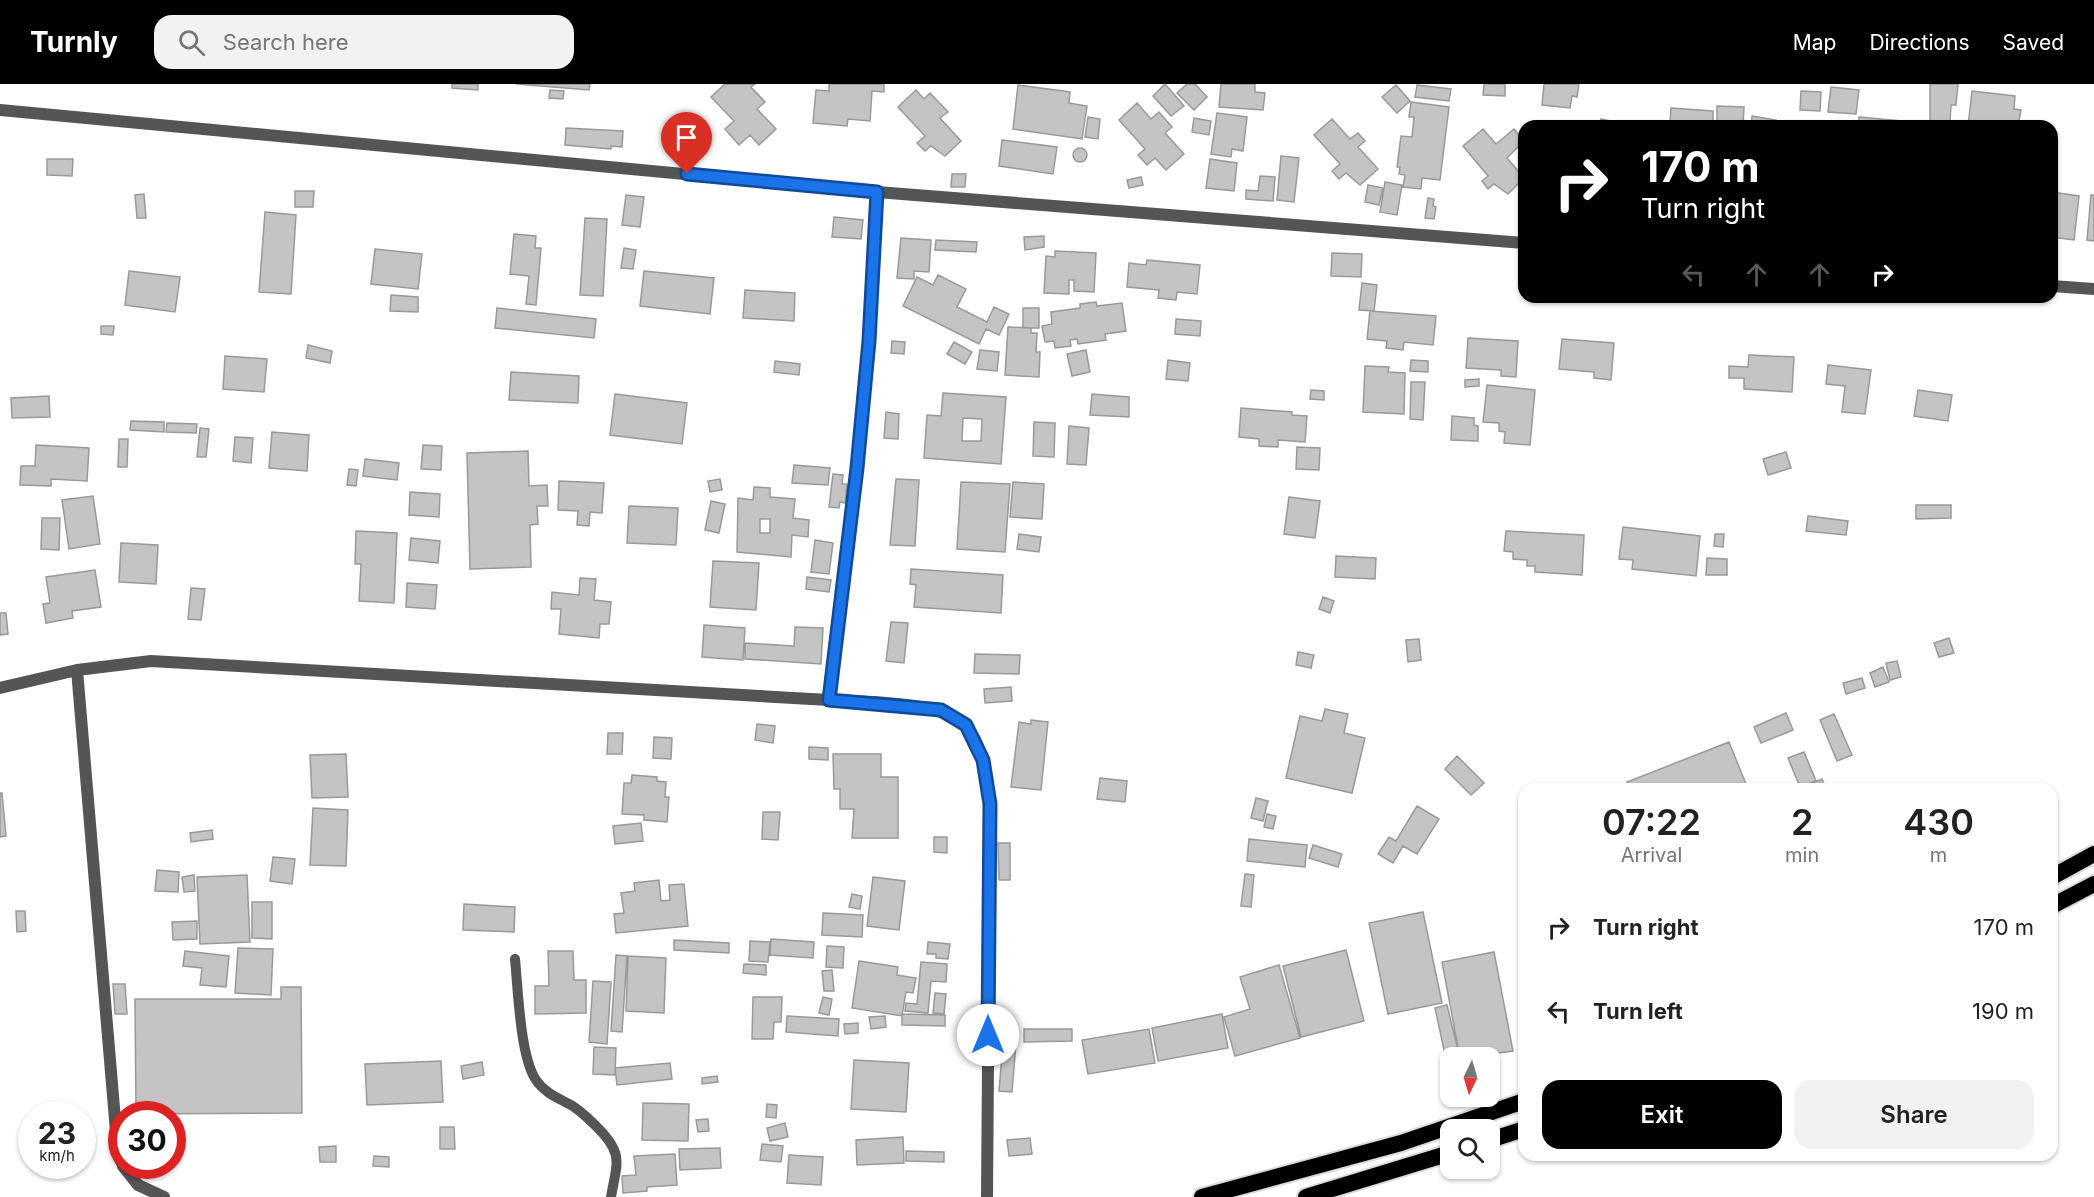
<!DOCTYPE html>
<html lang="en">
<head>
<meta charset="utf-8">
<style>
	:root { --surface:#fff; --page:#f2f2f2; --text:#222; --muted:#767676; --accent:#000 }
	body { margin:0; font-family:Inter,sans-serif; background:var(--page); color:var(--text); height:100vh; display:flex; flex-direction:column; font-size:22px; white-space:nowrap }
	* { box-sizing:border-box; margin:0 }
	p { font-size:20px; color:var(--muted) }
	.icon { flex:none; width:33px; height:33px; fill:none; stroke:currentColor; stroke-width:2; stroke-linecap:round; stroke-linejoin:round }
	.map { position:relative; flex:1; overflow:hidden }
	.side { position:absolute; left:1518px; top:699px; width:540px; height:378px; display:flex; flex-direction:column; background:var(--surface); border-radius:18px; box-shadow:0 2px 4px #0004 }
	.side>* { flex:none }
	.guide { position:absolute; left:1518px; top:36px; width:540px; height:183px; border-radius:18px; box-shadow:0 2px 4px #0004; background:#000; color:#fff; overflow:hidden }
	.needle { width:39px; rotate:185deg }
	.buttons { position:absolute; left:1440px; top:963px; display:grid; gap:12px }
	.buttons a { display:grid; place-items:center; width:60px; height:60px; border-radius:12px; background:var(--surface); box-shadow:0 2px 4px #0004; font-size:30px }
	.speed { position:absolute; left:18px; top:1017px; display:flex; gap:12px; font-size:30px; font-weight:700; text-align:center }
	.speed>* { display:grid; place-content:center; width:78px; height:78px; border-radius:50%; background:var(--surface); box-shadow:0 2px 4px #0004; line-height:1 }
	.speed small { font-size:15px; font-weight:400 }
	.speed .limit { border:9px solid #d22; background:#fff; color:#111 }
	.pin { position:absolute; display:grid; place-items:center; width:51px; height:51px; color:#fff; margin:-62px -26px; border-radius:50% 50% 50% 0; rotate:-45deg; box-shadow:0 0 6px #0007 }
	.pin .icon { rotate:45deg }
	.me { position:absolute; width:66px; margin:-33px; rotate:0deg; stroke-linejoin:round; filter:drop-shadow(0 0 4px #0008) }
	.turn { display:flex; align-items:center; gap:21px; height:126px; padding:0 24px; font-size:27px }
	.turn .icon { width:78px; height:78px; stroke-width:2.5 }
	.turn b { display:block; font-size:42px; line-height:51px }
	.lanes { display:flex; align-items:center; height:57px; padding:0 24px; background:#0003; justify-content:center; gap:30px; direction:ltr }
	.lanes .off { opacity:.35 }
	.eta { display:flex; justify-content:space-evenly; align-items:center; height:102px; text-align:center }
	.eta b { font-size:36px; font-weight:600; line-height:42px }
	.action { display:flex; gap:12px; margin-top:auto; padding:12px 24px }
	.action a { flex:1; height:69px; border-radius:18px; background:var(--accent); color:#fff; font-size:24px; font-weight:600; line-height:69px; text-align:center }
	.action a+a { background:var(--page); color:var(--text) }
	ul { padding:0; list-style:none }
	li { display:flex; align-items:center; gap:18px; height:84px; padding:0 24px }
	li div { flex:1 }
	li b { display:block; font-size:22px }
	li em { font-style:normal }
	header { display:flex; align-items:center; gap:36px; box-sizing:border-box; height:84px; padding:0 30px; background:var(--accent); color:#fff }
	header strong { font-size:28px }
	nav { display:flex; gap:33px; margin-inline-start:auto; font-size:21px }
	.search { width:420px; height:54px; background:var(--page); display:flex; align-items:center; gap:15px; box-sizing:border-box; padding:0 21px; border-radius:18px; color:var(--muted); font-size:22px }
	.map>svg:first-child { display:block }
	.building { fill:#c4c4c4; stroke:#999; stroke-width:1.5; fill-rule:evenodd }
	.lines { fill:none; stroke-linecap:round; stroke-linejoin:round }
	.trunk-casing { stroke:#dbdbdb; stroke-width:20 }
	.service { stroke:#555; stroke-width:10 }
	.minor { stroke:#555; stroke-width:12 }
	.trunk { stroke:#000; stroke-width:16 }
	.route-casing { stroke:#114b97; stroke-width:15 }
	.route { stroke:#1a73e8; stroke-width:10 }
</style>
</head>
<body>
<header>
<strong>Turnly</strong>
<div class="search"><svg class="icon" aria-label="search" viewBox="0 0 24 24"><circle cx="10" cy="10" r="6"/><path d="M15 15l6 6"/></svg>Search here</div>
<nav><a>Map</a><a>Directions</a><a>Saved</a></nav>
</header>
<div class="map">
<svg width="2094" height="1113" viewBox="0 0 2094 1113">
	<rect width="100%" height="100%" fill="#fff"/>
	<path class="building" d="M452,0H478V6L452,4Z
		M516,0H590L589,6Z
		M725,0H755L751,3L765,18L757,25L776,45L759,61L750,51L739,61L725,45L734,37L711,13Z
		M829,0H884V8L872,7L870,37L848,35L847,42L813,39L816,6L829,7Z
		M1165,0L1184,22L1171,32L1153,12Z
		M1187,0H1195L1207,13L1194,26L1177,9Z
		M1221,0H1255V8L1265,9L1263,26L1219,23Z
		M1484,0H1505V12L1483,11Z
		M1544,0H1579L1577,13L1572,12L1570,24L1542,21Z
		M1930,0H1958L1956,21H1951L1950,38L1930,37Z
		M1018,1L1070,8L1069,19L1087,22L1082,55L1013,45Z
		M1396,1L1410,17L1397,29L1382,13Z
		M1417,1L1451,5L1449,17L1415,13Z
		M1831,3L1859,6L1856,30L1828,28Z
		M550,6L564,7L563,15L549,14Z
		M916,6L924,15L930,9L948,28L940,34L961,57L945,72L931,62L925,67L917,59L925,52L898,23Z
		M1801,7L1821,8L1820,27L1800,26Z
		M1972,7L2015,12L2014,25L2021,26L2018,42H1968Z
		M1411,18L1449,23L1440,96L1422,94L1421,105L1403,103L1405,91L1399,90L1400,83H1397L1401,52L1412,53L1414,33H1409Z
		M1137,19L1151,35L1159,28L1172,43L1165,49L1184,70L1166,86L1155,74L1147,81L1138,71L1145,65L1119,36Z
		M1717,22L1744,23L1743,42H1717Z
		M1671,24L1713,27V40L1670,38Z
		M1217,29L1247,33L1243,67L1232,65L1231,73L1211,70Z
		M1752,32L1776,36L1775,42H1751Z
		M1088,33L1100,35L1098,55L1085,53Z
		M1859,33L1902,37L1901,42H1858Z
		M1194,34L1211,37L1209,51L1192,48Z
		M1332,35L1350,55L1358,49L1365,57L1358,63L1378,85L1360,101L1346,89L1339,95L1332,87L1340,80L1314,51Z
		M1601,35L1634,42H1599Z
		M566,44L623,47L622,63L611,62V65L565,61Z
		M1483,45L1496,60L1514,45L1524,57L1507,74L1524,94L1508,110L1494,100L1488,105L1482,97L1488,92L1463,62Z
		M1002,56L1057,63L1053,90L999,82Z
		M1073 71a7 7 0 1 1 14 0a7 7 0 1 1-14 0Z
		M1281,72L1299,74L1294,118L1277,116Z
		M47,75H73L72,92L47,91Z
		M1210,75L1237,79L1234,107L1206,104Z
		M952,90H966L965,103H951Z
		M1260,92L1275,93L1273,117L1246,115V106L1258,107Z
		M1141,93L1143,101L1129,104L1127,96Z
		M1385,98L1402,101L1397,131L1380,128Z
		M1368,101L1383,104L1379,121L1365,118Z
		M295,107H314L313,123H295Z
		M2052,108L2079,112L2074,156L2052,153Z
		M144,110L146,134H137L135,111Z
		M626,111L644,113L640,143L622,141Z
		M2091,111H2094V157L2087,156Z
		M1428,114L1434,115L1433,122L1436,123L1434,135L1425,134Z
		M265,128L296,131L291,210L259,208Z
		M834,133L863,136L861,155L832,153Z
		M585,134L607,135L603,212L580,211Z
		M514,150L536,152L535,164H541L536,221L526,220L529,192L510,190Z
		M1044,152V163L1025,166L1024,153Z
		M901,154L931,156L929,188L914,187V195L897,194Z
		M936,156L977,158L976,168L935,166Z
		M624,164L636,166L633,185L621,184Z
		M375,165L422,170L418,205L371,200Z
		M1055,167L1096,169L1094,208L1074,207V196H1069V210L1044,209L1046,172L1055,173Z
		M1332,169L1362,170L1361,193L1331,192Z
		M1147,176L1200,181L1197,210L1177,208L1176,216L1158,214L1159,206L1127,203L1129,179L1146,181Z
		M129,187L180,193L175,228L125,221Z
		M644,187L714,194L710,230L640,222Z
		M938,191L966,205L957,223L987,238L994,223L1009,230L999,251L986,245L979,260L903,222L917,193L933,201Z
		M1362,199L1377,201L1374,227L1359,226Z
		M745,206L795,209L794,237L743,234Z
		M391,211L418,213V228L390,227Z
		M1096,218L1097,222L1122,219L1126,247L1105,250L1106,256L1078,260L1077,255L1070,256L1071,262L1055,264L1054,257L1045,258L1042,242L1052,240L1051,228L1080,224V220Z
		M497,224L596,235L594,254L495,244Z
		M1023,224H1039V244H1023Z
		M1370,227L1436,232L1433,261L1404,258L1403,266L1386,264L1387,257L1367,255Z
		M1176,235L1201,237L1200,252L1175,250Z
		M101,242H114L113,251L101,250Z
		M1008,243L1031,244V249H1037L1036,268H1040L1039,293L1005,291Z
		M1468,254L1518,257L1516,293L1501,292V286L1466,284Z
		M1562,255L1614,259L1611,296L1594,294V288L1559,285Z
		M892,257L905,258L904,270L891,269Z
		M954,258L972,268L965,280L947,270Z
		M308,261L332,267L330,279L306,274Z
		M980,266L999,268L997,287L977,285Z
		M1086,266L1090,288L1072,292L1067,270Z
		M1749,271L1794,273L1792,308L1744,305V294H1729V282L1748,283Z
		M225,272L267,275L264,308L223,305Z
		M1168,276L1190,279L1188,297L1166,295Z
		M1411,276L1428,277V288L1410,287Z
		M775,277L800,280L799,291L774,288Z
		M1828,281L1871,286L1865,330L1842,328L1845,302L1826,300Z
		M1365,282L1389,283L1388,288L1405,289L1404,330L1363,328Z
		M511,288L579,292L578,319L509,316Z
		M1479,295V302L1465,303V296Z
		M1411,298H1425L1423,336L1410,335Z
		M1487,301L1535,306L1530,361L1504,359L1505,348L1499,347V339L1483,338Z
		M1311,306L1324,307V316L1310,315Z
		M1918,306L1952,311L1948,337L1914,332Z
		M943,309L1006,313L1001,380L924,374L927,331L941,332ZM963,334L982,335L981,357H962Z
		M615,310L687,319L682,360L610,351Z
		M1092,310L1129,313V333L1090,331Z
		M49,312L50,333L12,334L11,314Z
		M1241,324L1292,328V331L1307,332L1305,358L1278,356V363L1259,362V355L1239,353Z
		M886,328L899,330L898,355L884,354Z
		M1452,332L1474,334V341L1478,342V357L1451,356Z
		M131,337L164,338V348L130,346Z
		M1034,338L1055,339L1054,373L1033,372Z
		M167,339L197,340L196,349L166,348Z
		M1069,342L1089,344L1086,381L1067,380Z
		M200,344L209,345L206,373H197Z
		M272,348L309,351L307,387L269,384Z
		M235,353L253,354L251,379L233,377Z
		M119,355H128L127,383H118Z
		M36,361L89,364L87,397L51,395V402L20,401L21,382H35Z
		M423,361L442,362L441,386L421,385Z
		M1297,363L1320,364L1319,386L1296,385Z
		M528,367L529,402L547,401L548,422H537L538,440L530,441L531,483L470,485L467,369Z
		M1786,368L1791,384L1768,391L1763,375Z
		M365,375L399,379L397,396L363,392Z
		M794,381L830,384L828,401L792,399Z
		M349,385L358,386L356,402L347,401Z
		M833,390L843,391L842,400H847L845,419L840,418L839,424L829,423Z
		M720,395L722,406L710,408L708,397Z
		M896,395L919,396L915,462L890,461Z
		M559,397L604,399L602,429L590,428L589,442L577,441L578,427L558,426Z
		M961,398L1010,400L1005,468L957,465Z
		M1013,398L1044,400L1042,435L1010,433Z
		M754,403L770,404V413L795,415L793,434L809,436L808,453L792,451L791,473L737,468L738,414L753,416ZM760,435H770V449H760Z
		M410,408L440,410L439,433L409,431Z
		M93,412L100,460L69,465L62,416Z
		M1289,413L1320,417L1315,454L1284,450Z
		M711,417L725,420L719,449L705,446Z
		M1916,421H1951V434L1916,435Z
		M629,422L678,424L676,461L627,459Z
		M1808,432L1848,437L1846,451L1806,447Z
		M42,434H60L59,466L41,465Z
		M1623,443L1700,452L1696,492L1632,485L1633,476L1619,475Z
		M356,447L397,449L394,519L359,517L361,480H355Z
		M1506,447L1584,451L1582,491L1535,488V482H1527V476L1513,475V468L1504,467Z
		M1019,450L1041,453L1039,468L1017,465Z
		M1715,450H1724L1723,463L1714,462Z
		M411,454L440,457L438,479L409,476Z
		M815,456L833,459L829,490L811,488Z
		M121,459L158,461L156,500L119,498Z
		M1336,472L1376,474L1375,495L1335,493Z
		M1707,474L1727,475V491H1706Z
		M713,477L759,479L756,526L710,523Z
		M911,485L1003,491L1001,529L914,523L916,501L910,500Z
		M95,486L101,523L72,527L73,534L46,539L43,520L50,519L46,493Z
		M807,493L831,496L829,508L806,505Z
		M580,494L596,495L594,516L611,518L609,540H600L599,554L559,550L561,525H551L552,508L579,511Z
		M407,499L437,501L435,525L406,523Z
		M191,504L205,505L201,536L188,535Z
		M1323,513L1334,517L1330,529L1319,525Z
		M0,529H6L8,550L0,551Z
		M891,538L908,539L904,579L886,577Z
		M704,541L745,544L743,576L702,573Z
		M795,543L823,544L821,580L745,575V559L794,562Z
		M1949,554L1954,569L1939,573L1934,559Z
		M1419,555L1421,576L1408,578L1406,556Z
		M1298,568L1314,571L1311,584L1296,581Z
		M975,570L1020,571L1019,590L974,589Z
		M1897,577L1901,593L1890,596L1886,579Z
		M1883,583L1889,598L1875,603L1870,589Z
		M1862,594L1865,604L1846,610L1843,599Z
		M1011,603L1012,617L985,619L984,605Z
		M1325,625L1348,630L1344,649L1365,654L1352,709L1286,694L1300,632L1322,637Z
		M1786,629L1793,646L1761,659L1754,643Z
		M1834,630L1852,671L1837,677L1820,636Z
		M1031,636L1048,638L1041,706L1011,703L1019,638L1031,640Z
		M757,640L775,642L773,659L755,656Z
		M608,649H623L622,670H607Z
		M654,653L672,654L671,675L653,674Z
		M1729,658L1748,705H1629L1627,698Z
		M809,663L828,664V676L809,675Z
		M1804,668L1816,697L1800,703L1788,674Z
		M346,670L348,713L312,714L310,671Z
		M833,670H881V693H898V754H852L854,725H840V705H834Z
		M1457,672L1484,699L1471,711L1445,685Z
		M632,691L657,693V697L666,698L665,713H669L667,738L644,736V731L622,730L624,699H631Z
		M1100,694L1127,697L1125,718L1097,715Z
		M1822,695L1826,705H1799Z
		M0,709H2L6,752L0,753Z
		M1256,714L1268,717L1263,737L1251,734Z
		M1417,722L1439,735L1417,770L1403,762L1393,779L1378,770L1389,753L1396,757Z
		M313,724L348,726L346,782L310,781Z
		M763,728H780L778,756L762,755Z
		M1267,730L1276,732L1273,745L1264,743Z
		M641,739L643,757L615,760L613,742Z
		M212,746L213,755L191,758L190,749Z
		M934,753H947V769L934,768Z
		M1249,755L1307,761L1305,783L1247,777Z
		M998,759H1010V796H999Z
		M1313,761L1342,770L1338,783L1309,774Z
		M273,773L295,775L292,800L270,797Z
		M157,786L179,788L178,808L155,807Z
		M1245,790L1254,791L1251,823L1241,822Z
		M194,791L195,807L184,808L182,793Z
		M247,791L250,858L200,860L197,793Z
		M873,793L905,797L899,846L867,842Z
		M659,796L661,817L670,816L669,801L684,800L688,842L616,849L614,830L624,829L621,809L635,807L634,799Z
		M852,810L862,812L860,825L849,823Z
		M252,818H272V855L252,854Z
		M464,820L515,823L514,848L463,846Z
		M16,827H25L26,847L17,848Z
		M1423,828L1442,919L1388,930L1369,839Z
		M823,829L863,831L862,853L822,851Z
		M197,837V855L173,856L172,838Z
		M771,855L814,858L813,874L770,871Z
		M674,856L729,859V869L674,866Z
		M750,857L770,858L768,878L749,877Z
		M928,858L950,860L948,875L936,874V870H927Z
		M827,862L844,863L843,884L826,883Z
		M238,864L273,865L271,911L235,909Z
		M1346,866L1364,937L1301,953L1283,882Z
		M185,867L229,872L226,903L200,901L202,884L183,882Z
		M548,867H573L574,896H586V929L535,930V902H549Z
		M1494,868L1513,967L1460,974L1442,878Z
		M616,871L627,872L622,948L611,947Z
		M628,872L666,874L664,929L626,927Z
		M859,877L898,883L897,891L916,894L913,909L906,908L902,932L852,924Z
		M921,878L947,880L946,898L931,897L928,929L905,927L906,919L917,920Z
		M744,880L766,881V891L743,889Z
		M1279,881L1300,954L1235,972L1224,933L1250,925L1240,893Z
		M832,886L834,907H824L822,887Z
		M593,897L611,898L607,960L589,958Z
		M113,900H125L127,930H115Z
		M281,903H301L302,1029L136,1030L135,915H281Z
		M935,909L946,910L944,930L933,929Z
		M753,913H782L781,938H774L773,955H752Z
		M823,913L832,915L829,931L819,929Z
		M1447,921L1460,974H1450V994L1435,924Z
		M902,930L945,931V942L902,941Z
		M1222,930L1228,964L1158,977L1152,944Z
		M787,932L839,935L838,952L786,948Z
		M885,932L886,943L871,945L869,933Z
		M858,939V949L845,950L844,940Z
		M1024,945H1072V957L1024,958Z
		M1149,945L1155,979L1088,990L1082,956Z
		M1004,946L1017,947L1012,1008L999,1007Z
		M594,963L616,964L615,991L593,990Z
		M854,976L909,979L906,1028L851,1025Z
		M441,977L443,1018L367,1021L365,980Z
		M482,978L484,991L463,995L461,982Z
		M670,979L672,995L617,1001L615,984Z
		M717,992L718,998L702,1000V994Z
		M643,1019L689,1020L688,1057L642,1056Z
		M767,1020L777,1021L776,1034L766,1033Z
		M708,1035L709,1047L698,1048L696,1036Z
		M785,1039L788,1053L770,1057L767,1044Z
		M440,1043H454L455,1065H440Z
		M903,1053L904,1079L857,1081L856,1056Z
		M1030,1054L1032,1070L1009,1072L1007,1056Z
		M762,1060L783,1062L781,1078L760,1076Z
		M336,1062V1078H320L319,1063Z
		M720,1064L721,1084L680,1086L679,1065Z
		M906,1067L944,1068V1078L906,1077Z
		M675,1070L677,1101L647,1103V1107L623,1109L622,1092L636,1091L634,1072Z
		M789,1071L823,1073L821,1101L787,1099Z
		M374,1072L389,1073V1083L373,1082Z"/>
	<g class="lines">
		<g class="trunk-casing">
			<path id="trunk" d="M2052,793L2094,770
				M2052,822L2094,800
				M1490,1056L1524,1045
				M1202,1113L1401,1059L1524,1017
				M1306,1113L1450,1069"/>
		</g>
		<path class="service" d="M515,875C518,904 520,973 536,996C544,1008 556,1013 569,1020C579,1025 588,1034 597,1043C624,1070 617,1078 611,1113"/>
		<path class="minor" d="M0,26L877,108L1524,159
			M2052,202L2094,205
			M77,586L118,1071L122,1079
			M0,604L77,586L151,577L829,616C860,618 946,617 966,642C984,663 986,694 990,720L987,1113
			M829,616L855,405L869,257L877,108
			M123,1082L138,1101L164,1113"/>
		<use href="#trunk" class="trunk"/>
	</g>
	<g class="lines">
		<g class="route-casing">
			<path id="route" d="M687,90L877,108L869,257L857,384L829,616L941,626L966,641L983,676L990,720L988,951"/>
		</g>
		<use href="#route" class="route"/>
	</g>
</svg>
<div class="buttons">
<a><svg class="needle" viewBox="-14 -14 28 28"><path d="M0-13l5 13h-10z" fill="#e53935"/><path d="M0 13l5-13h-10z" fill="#767676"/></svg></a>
<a><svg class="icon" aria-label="search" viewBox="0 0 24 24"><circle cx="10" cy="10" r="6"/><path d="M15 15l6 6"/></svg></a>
</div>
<div class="speed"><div>23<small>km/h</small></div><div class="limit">30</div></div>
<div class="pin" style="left:687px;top:90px;background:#d93025"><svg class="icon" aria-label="arrive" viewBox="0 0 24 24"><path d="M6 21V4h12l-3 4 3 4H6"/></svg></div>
<svg class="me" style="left:988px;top:951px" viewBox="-20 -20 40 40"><circle r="19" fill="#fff"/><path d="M0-13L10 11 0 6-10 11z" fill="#1a73e8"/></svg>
<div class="guide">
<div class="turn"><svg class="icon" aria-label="right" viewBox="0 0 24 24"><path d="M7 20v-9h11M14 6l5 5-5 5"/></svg><div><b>170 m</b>Turn right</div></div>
<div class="lanes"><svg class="icon off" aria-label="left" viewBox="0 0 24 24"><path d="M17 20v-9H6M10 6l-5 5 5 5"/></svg><svg class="icon off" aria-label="ahead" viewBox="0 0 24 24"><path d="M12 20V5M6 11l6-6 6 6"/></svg><svg class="icon off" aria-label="ahead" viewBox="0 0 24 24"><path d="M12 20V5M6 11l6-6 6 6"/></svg><svg class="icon" aria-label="right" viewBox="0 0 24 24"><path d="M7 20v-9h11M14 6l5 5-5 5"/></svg></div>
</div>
<section class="side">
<div class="eta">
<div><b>07:22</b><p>Arrival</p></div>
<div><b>2</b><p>min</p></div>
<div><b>430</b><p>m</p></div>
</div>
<ul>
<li><svg class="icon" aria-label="right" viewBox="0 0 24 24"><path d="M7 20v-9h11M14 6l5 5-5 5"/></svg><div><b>Turn right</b></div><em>170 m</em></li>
<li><svg class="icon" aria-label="left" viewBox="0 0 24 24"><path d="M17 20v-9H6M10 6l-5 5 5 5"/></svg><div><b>Turn left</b></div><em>190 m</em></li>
</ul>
<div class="action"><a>Exit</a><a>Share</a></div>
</section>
</div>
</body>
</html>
